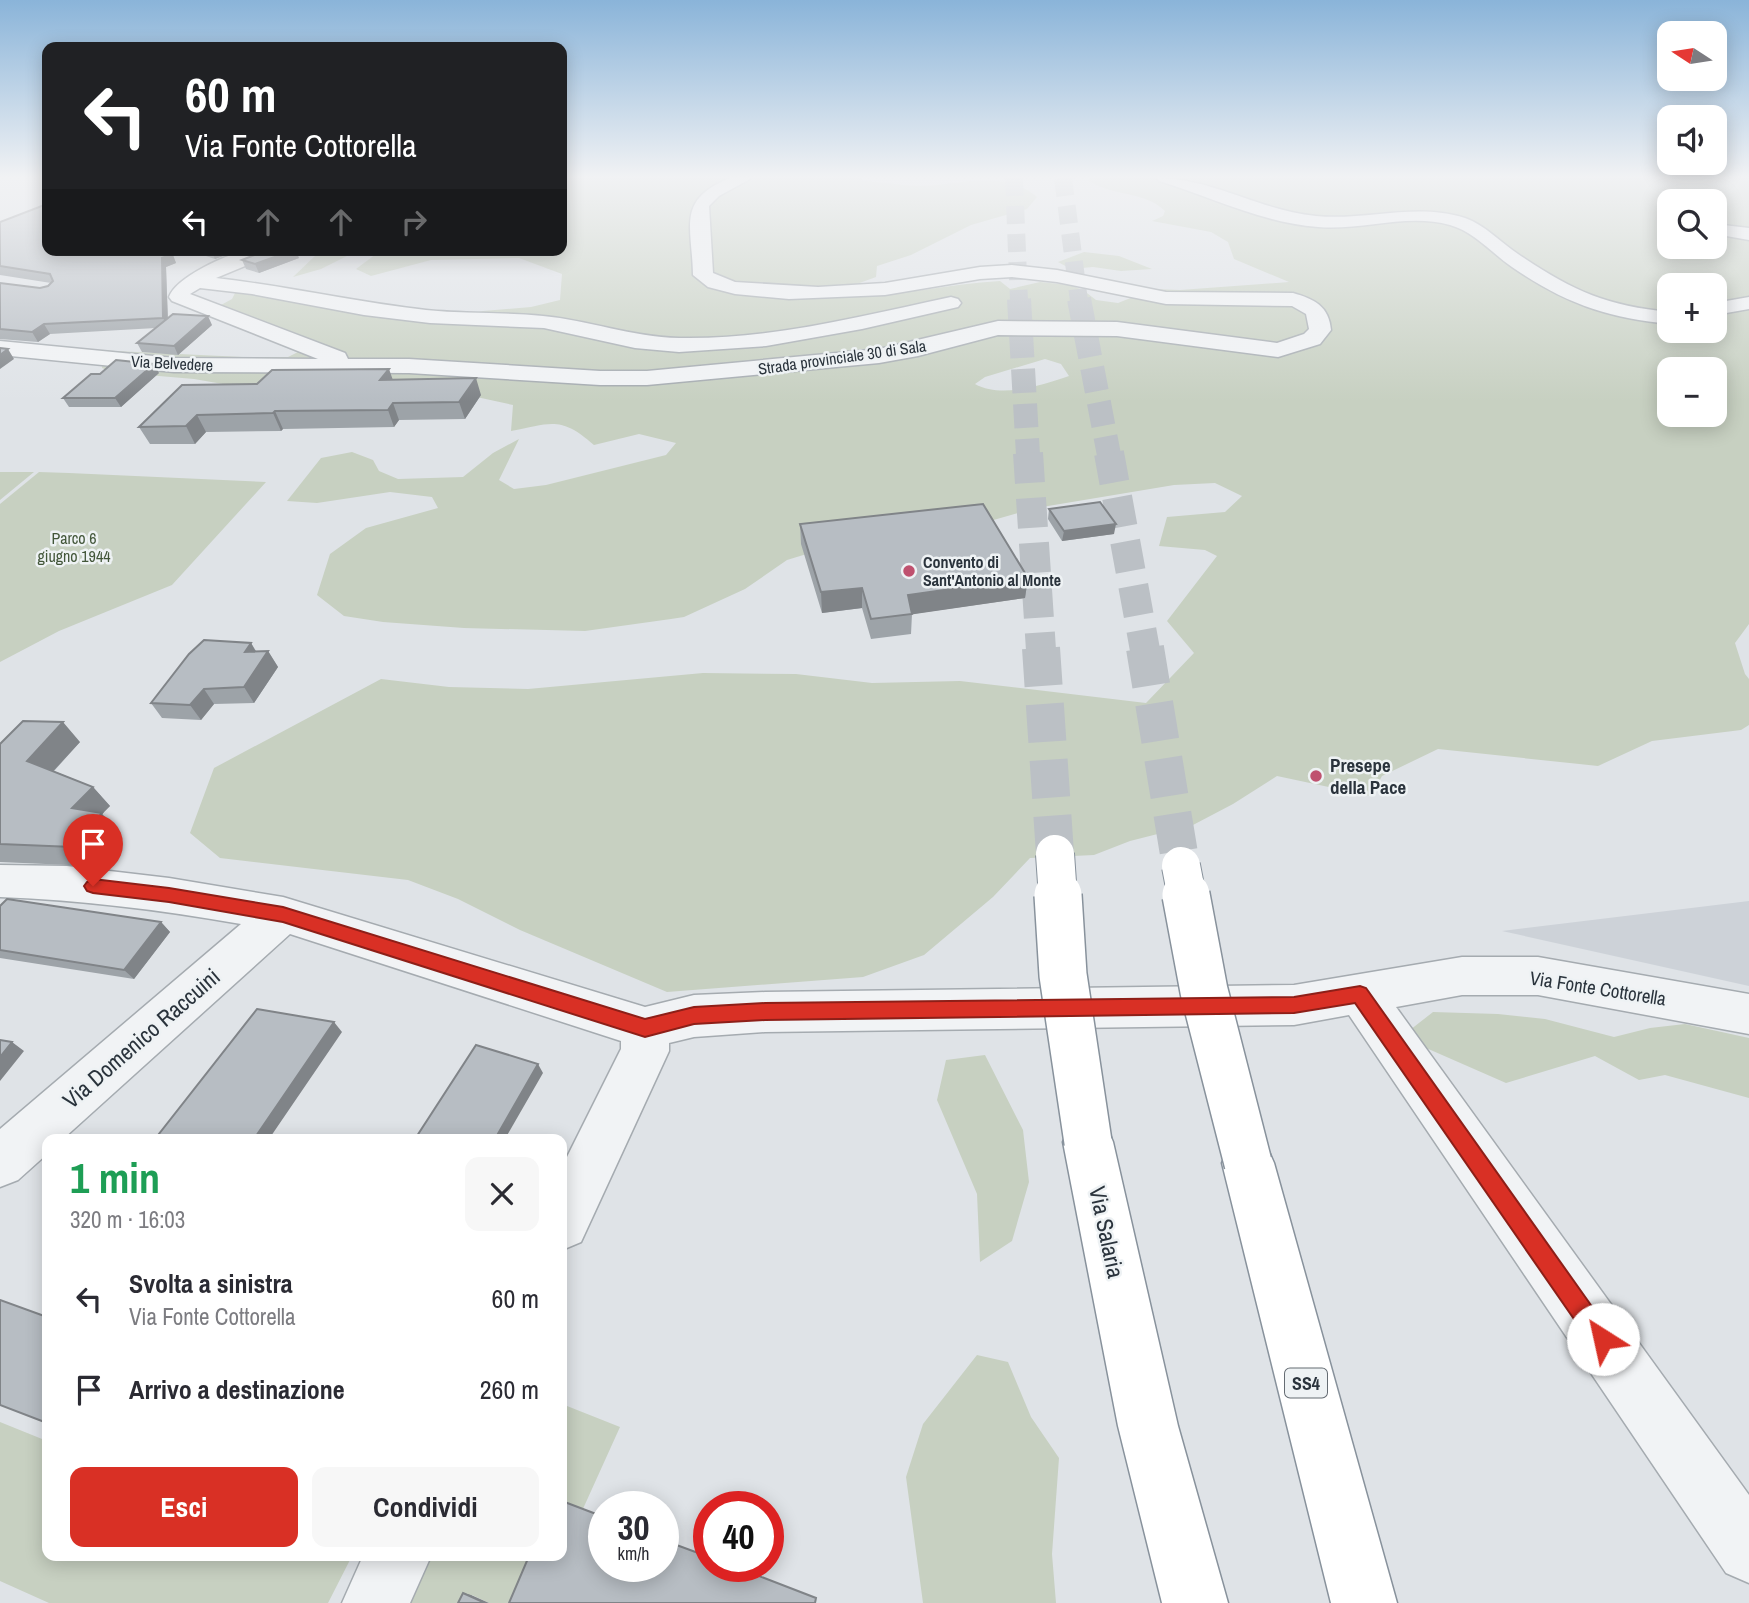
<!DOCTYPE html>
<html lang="it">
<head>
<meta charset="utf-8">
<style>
	:root { --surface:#fff; --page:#f7f7f7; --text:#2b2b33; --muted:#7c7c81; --accent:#d93025 }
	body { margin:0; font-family:"Archivo Narrow",sans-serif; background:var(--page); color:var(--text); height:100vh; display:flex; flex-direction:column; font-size:26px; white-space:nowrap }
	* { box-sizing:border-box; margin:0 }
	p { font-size:23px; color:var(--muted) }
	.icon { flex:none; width:38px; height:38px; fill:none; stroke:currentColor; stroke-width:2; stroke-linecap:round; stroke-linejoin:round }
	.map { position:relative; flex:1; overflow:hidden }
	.side { position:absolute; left:42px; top:1134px; width:525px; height:427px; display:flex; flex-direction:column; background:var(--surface); border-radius:14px; box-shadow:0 4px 18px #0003 }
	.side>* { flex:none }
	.guide { position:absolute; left:42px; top:42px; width:525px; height:214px; border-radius:14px; box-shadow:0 4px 18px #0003; background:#202124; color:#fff; overflow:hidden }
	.needle { width:46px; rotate:282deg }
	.buttons { position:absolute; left:1657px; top:21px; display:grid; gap:14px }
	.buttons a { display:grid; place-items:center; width:70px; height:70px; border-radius:14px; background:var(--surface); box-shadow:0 4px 18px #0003; font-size:35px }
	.speed { position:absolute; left:588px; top:1491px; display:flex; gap:14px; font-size:35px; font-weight:700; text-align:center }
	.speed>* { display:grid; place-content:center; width:91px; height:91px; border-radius:50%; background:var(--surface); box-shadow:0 4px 18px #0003; line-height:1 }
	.speed small { font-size:18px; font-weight:400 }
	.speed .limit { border:10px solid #d22; background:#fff; color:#111 }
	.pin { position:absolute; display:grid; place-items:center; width:60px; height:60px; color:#fff; margin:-72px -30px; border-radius:50% 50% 50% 0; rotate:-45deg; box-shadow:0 0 7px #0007 }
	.pin .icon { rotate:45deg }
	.me { position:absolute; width:77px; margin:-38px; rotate:325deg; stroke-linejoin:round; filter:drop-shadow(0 0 5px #0008) }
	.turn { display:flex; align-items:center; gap:24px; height:147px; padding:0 28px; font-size:32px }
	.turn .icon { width:91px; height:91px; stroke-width:2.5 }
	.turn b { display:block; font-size:49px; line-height:60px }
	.lanes { display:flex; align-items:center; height:66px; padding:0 28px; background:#0003; justify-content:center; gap:35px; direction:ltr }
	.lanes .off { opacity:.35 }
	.round { display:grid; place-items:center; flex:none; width:74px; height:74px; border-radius:14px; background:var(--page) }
	.summary { display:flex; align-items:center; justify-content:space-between; height:119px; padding:0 28px }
	h1 { font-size:42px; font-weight:700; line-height:52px; color:#1e9e55 }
	.cta { display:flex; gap:14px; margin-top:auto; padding:14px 28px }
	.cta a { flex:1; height:80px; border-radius:14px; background:var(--accent); color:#fff; font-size:28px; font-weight:700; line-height:80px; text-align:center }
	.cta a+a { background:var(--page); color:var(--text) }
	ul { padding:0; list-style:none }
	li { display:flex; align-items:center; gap:21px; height:91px; padding:0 28px }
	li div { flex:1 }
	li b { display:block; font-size:26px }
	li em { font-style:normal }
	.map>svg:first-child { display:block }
	.built { fill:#cdd2d8 }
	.green { fill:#c7d0c1; fill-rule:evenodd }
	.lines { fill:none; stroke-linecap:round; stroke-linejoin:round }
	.highway-tunnel-far3 { stroke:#bbc0c5; stroke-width:18; stroke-dasharray:18 10; stroke-linecap:butt }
	.highway-tunnel-far2 { stroke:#bbc0c5; stroke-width:24; stroke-dasharray:24 11; stroke-linecap:butt }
	.highway-tunnel-far1 { stroke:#bbc0c5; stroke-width:30; stroke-dasharray:30 15; stroke-linecap:butt }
	.highway-tunnel { stroke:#bbc0c5; stroke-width:38; stroke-dasharray:38 18; stroke-linecap:butt }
	.minor-casing { stroke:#a5abb0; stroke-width:3 }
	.highway-casing { stroke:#88929c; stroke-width:3 }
	.minor { fill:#f1f3f5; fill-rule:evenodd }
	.highway { fill:#fff; fill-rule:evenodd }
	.highway-bridge-far1-casing { stroke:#88929c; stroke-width:40; stroke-linecap:butt }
	.highway-bridge-casing { stroke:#88929c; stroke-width:50; stroke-linecap:butt }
	.highway-bridge-far1 { stroke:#fff; stroke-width:38 }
	.highway-bridge { stroke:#fff; stroke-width:47 }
	.wall { fill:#9da3a8 }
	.shaded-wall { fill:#808488 }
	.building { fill:#b7bdc3; stroke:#808488; stroke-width:2 }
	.route { fill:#d93025; stroke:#8d1f18; stroke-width:2 }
	.poi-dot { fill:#bf516f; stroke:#eef2f4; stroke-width:2.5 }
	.labels { text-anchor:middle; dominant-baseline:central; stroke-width:5; stroke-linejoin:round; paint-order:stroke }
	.far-street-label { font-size:16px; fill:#2a333c; stroke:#eef2f4 }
	.far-park-label { font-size:16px; fill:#425639; stroke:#eef2f4 }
	.far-poi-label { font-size:16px; font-weight:bold; fill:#2a333c; stroke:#eef2f4; text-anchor:start }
	.shield { fill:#eef2f4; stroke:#656c73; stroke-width:2 }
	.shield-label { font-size:18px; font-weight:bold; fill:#2a333c }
	.poi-label { font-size:19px; font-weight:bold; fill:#2a333c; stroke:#eef2f4; text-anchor:start }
	.street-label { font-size:19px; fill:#2a333c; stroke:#eef2f4 }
	.near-street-label { font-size:23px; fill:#2a333c; stroke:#eef2f4 }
</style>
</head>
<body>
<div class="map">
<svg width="1749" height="1603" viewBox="0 0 1749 1603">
	<rect width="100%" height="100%" fill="#dfe3e7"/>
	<path class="built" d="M1749,901V986L1502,931Z"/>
	<path class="green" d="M562,178H862L863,181C881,182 899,185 917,186C959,186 1002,168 1037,197L1027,209L971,225L911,255L877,266L876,277L854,285L850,296C901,296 949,284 1000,281L1010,289L1040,282L1070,285L1083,290L1096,300L1118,303L1153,289L1180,290L1289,282L1234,259L1228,242L1211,232L1152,221L1163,216L1165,211C1144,190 1111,197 1088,180L1092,178H1749V624L1735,643L1745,674L1749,679V725L1741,730L1652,741L1598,766L1438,749L1382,776L1371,796L1277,776L1233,804L1193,825L1130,841L1094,855L1030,858L993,897L924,955L863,977L667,992L520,930L458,899L408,880L220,858L190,833L214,768L381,679L449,687L528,689L703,673L796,674L872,683L960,681L1146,703L1194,653L1167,621L1217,556L1205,550L1159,546L1167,517L1225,512L1242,496L1215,483L1174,485L1036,508L976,525L836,545L787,560L745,589L684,617L671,619L585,631L464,628L383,622L344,616L317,595L330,554L366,528L438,508L432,497L390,492L317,503L287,501L321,458L352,452L373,460L379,471L398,479L463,477L493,453L519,439L499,480L514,489L546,485L666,455L676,443L639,434L594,445C561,416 552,423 511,431L513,405L458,393L257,390L194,379L112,372L102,368L103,357L94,350L243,357H288L298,352C277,329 245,325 221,305L232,299L237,289L448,321L483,311L531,307L560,300L562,274L519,258L431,260L371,276L356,269L380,251L353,253L321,269L293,277L315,256L305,250H562ZM1670,201H1715V247H1670ZM1670,285H1715V331H1670ZM1045,359L1061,364L1069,376C1042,385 1002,399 975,384L985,377ZM1670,369H1715V415H1670Z
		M1084,252L1119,256L1152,269L1121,271L1093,267L1071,269L1058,262Z
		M0,472H34L0,500Z
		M39,472L69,473L266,482L172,585L59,631L0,662V504Z
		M1433,1012L1498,1014L1545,1019L1614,1037L1650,1028L1685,1024L1749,1038V1098L1665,1075L1639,1080L1595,1056L1506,1083L1401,1037Z
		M985,1055L1023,1130L1029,1182L1012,1241L980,1262L977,1194L937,1100L946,1060Z
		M977,1355L1008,1362L1031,1417L1059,1458L1052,1554L1056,1603H923L906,1477L923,1424Z
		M562,1404L620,1427L582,1511L562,1502Z
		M0,1422L47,1441V1556H352L328,1603H49L0,1581Z
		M423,1556H536L517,1603H489L472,1595L468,1603H400Z"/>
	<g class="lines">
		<path class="highway-tunnel-far3" d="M1014,178L1019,301
			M1063,178L1079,301"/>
		<path class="highway-tunnel-far2" d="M1019,299L1028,455
			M1079,299L1109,455"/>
		<path class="highway-tunnel-far1" d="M1028,453L1041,650
			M1109,453L1145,650"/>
		<path class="highway-tunnel" d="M1041,648L1055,854
			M1145,648L1181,866"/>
		<g class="minor-casing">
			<path id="minor" d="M730,178H752L719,196L709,206L713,273L735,282L818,287L885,283L980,267L1012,265L1057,270L1166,292L1293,293C1314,299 1329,306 1331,330L1320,344L1278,357L1117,336L998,335L918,356L879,363L647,385H600L409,373L174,372L0,355V341L174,358L318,359L172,301L169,297C176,277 227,254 248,250C257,249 267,250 276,250L274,254L216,278C287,286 355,302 426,310C465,314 504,312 543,316C588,320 632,337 679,338C770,340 862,316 951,297L958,299L961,303L958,307L862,329L766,346L679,352L635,348L544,328L430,323L364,315L252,294L200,288L190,294L345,353L348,359H409L600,371H647L879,349L998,321L1117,322L1277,343L1304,334L1309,329L1306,314L1292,306L1166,304L1057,282L1012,277L980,279L885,295L789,299L735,294L708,287L693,275C692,225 676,200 730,178Z
				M1157,178C1212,178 1261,211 1316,216C1366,221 1416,202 1465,218C1485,225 1500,242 1518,254C1571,290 1605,306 1670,312V324C1607,318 1564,303 1512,267C1493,254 1473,231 1450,225C1407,213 1361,231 1318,227C1262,223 1212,197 1159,181Z
				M1715,224L1749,228V240L1715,234Z
				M1749,297V309L1715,315V303Z
				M0,865L67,866L169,878L283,897L645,1007L694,995L765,992L1294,985L1462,957H1538L1749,994V1034L1538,995H1462L1396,1007L1749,1495V1583L1726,1573L1349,1015L1294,1025L765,1032L694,1037L669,1043V1051L581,1242L562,1250V1167L621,1049V1041L290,934L63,1139H47V1154L18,1180L0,1187V1129L241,924C161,910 82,900 0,897Z
				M363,1556H431L410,1603H342Z"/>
		</g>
		<g class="highway-casing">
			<path id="highway" d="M1088,1117L1106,1125L1113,1142L1178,1426L1228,1603H1162L1118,1426L1063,1142L1070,1125Z
				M1248,1138L1266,1145L1274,1163L1397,1603H1331L1222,1163L1230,1145Z"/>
		</g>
		<use href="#minor" class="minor"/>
		<use href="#highway" class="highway"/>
		<g class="highway-bridge-far1-casing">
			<path id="highway-bridge-far1" d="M1055,854L1058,897
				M1181,866L1187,897"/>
		</g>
		<g class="highway-bridge-casing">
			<path id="highway-bridge" d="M1058,895L1063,975L1088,1142
				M1186,895L1204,991L1248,1163"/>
		</g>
		<use href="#highway-bridge-far1" class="highway-bridge-far1"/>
		<use href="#highway-bridge" class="highway-bridge"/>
	</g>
	<path class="wall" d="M0,222L47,250H171L176,263L166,267L168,318L212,325L178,355L142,352L137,343L156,328L50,334L38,342L0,339V283L40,288L48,286L51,283L0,275Z
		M188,250H239L215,259Z
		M299,258L259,273L246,269L242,260Z
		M159,373L121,407H69L63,398Z
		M393,380L481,395L465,419L399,420L394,427L283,429L281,431L206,432L195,444H150L139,427L257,384Z
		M1049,509L1114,534L1062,541L1048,519Z
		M800,524L1028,578L1025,598L912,614L911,634L871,639L862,608L822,613L801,544Z
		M251,643L256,651H268L278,667L254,703L214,704L201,720L162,718L151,703Z
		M80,742L54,771L93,787L110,806L102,814L119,832L91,866L0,862V744Z
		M0,906L161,922L170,932L134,979L0,958Z"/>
	<path class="shaded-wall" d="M171,250L176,263L166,267L168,327L163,318L162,258Z
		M239,250L215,259L211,251Z
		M294,250H296L299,258L259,273L255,264Z
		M208,316L212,325L178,355L174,346Z
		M44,324L50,334L38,342L32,332Z
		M8,349L14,359L0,369V355Z
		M154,364L159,373L121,407L115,398Z
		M389,369L395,386L380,380Z
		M476,378L481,395L465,419L459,402Z
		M393,403L399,420L394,427L388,410Z
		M275,411L283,429L281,431L273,413Z
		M197,415L206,432L195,444L186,426Z
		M1116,524L1114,534L1062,541L1064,531Z
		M1028,578L1025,598L908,615V595Z
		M862,588V608L822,613L821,592Z
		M251,643L260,659L245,652Z
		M268,651L278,667L254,703L244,687Z
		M204,689L214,704L201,720L190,705Z
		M63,722L80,742L45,780L27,761Z
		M93,787L110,806L102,814L119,832L91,866L73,847L72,808Z
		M161,922L170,932L134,979L124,970Z
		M334,1022L342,1032L269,1139H254Z
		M12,1042L24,1051L0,1081V1057Z
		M538,1064L543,1073L505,1139H495Z
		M463,1593L471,1595L489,1603H485Z"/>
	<path class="building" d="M47,204V250H170L172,254L162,258L163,318L44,324L32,332L0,329V283L40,288L48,286L53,281L50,274L0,266V222Z
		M267,250H294L255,264L242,260Z
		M173,314L208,316L174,346L137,343Z
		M0,348L8,349L0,355Z
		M116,360L154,364L115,398H63L91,374H100Z
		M389,369L380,380L476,378L459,402L393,403L388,410L275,411L273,413L197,415L186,426L139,427L182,385L257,384L272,370Z
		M1100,502L1116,524L1064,531L1049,509Z
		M983,504L1028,578L908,595L912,614L871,619L862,588L821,592L800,524Z
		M204,640L251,643L245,652L268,651L244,687L204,689L190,705L151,703L189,654Z
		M23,721L63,722L27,761L93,787L72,808L102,813L73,847L0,844V744Z
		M7,899L161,922L124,970L0,950V906Z
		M257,1009L334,1022L254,1139H155Z
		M0,1040L12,1042L0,1057Z
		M476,1045L538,1064L495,1139H415Z
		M0,1300L47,1317V1423L0,1405Z
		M562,1501L604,1517V1566H663V1540L709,1557V1566H733L816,1598L815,1603H509L529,1556H562Z
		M463,1593L485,1603H458Z"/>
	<linearGradient id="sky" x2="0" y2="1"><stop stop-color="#8ab4d9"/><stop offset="0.44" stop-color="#f1f2f4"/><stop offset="1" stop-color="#f1f2f4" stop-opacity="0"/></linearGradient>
	<rect width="1749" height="402" fill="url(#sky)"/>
	<path class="route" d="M93,879L169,888L283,907L645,1019L694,1007L765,1003L1294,997L1360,986L1366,988L1615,1339L1611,1348L1603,1351L1594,1348L1355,1003L1294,1013L765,1020L694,1024L645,1037L283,922L169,902L93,893L87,891L84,886L87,882Z"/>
	<g class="poi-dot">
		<circle cx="909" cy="571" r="7"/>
		<circle cx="1316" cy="776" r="7"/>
	</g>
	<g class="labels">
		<g class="far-street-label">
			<text transform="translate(842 357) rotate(-8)">Strada provinciale 30 di Sala</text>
			<text transform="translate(172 363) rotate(3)">Via Belvedere</text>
		</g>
		<g class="far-park-label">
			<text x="74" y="538">Parco 6<tspan x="74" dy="18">giugno 1944</tspan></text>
		</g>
		<g class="far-poi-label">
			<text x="923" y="562">Convento di<tspan x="923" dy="18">Sant'Antonio al Monte</tspan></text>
		</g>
		<rect class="shield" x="1285" y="1368.5" width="42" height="29" rx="5"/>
		<g class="shield-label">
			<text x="1306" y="1383">SS4</text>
		</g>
		<g class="poi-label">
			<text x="1330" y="765">Presepe<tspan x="1330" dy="22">della Pace</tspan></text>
		</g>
		<g class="street-label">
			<text transform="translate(1598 988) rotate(9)">Via Fonte Cottorella</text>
		</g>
		<g class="near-street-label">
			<text transform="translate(141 1038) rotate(-41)">Via Domenico Raccuini</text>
			<text transform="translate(1107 1232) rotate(78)">Via Salaria</text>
		</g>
	</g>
</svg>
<div class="buttons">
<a><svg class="needle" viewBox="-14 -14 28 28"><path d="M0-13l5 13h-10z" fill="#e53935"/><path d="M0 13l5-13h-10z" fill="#7c7c81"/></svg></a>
<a><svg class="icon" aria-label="sound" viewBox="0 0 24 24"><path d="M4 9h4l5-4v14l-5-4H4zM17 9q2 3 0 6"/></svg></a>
<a><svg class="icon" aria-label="search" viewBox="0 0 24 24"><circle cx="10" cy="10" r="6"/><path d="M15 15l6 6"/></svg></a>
<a>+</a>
<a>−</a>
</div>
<div class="speed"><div>30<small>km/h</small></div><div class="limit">40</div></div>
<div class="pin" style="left:93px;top:886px;background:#d93025"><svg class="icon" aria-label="arrive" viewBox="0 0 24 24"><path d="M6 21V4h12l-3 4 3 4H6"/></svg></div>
<svg class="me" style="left:1603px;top:1339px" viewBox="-20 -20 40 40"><circle r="19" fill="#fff"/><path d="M0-13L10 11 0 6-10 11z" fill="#d93025"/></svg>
<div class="guide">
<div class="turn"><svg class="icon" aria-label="left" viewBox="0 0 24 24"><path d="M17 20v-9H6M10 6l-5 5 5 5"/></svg><div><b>60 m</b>Via Fonte Cottorella</div></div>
<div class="lanes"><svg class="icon" aria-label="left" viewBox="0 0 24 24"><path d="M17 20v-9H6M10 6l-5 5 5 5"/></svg><svg class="icon off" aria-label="ahead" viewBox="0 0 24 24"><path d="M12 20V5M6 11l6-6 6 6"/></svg><svg class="icon off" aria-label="ahead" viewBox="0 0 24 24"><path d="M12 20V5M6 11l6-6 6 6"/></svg><svg class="icon off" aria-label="right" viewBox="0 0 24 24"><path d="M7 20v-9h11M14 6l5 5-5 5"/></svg></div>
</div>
<section class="side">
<div class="summary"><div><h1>1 min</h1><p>320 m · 16:03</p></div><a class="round"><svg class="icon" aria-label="close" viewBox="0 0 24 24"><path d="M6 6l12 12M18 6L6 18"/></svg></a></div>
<ul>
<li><svg class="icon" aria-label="left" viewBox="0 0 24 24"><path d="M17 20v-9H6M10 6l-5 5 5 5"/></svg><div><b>Svolta a sinistra</b><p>Via Fonte Cottorella</p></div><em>60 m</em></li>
<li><svg class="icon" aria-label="arrive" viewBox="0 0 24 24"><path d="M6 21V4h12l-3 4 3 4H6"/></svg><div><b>Arrivo a destinazione</b></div><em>260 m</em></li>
</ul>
<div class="cta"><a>Esci</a><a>Condividi</a></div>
</section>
</div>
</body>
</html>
